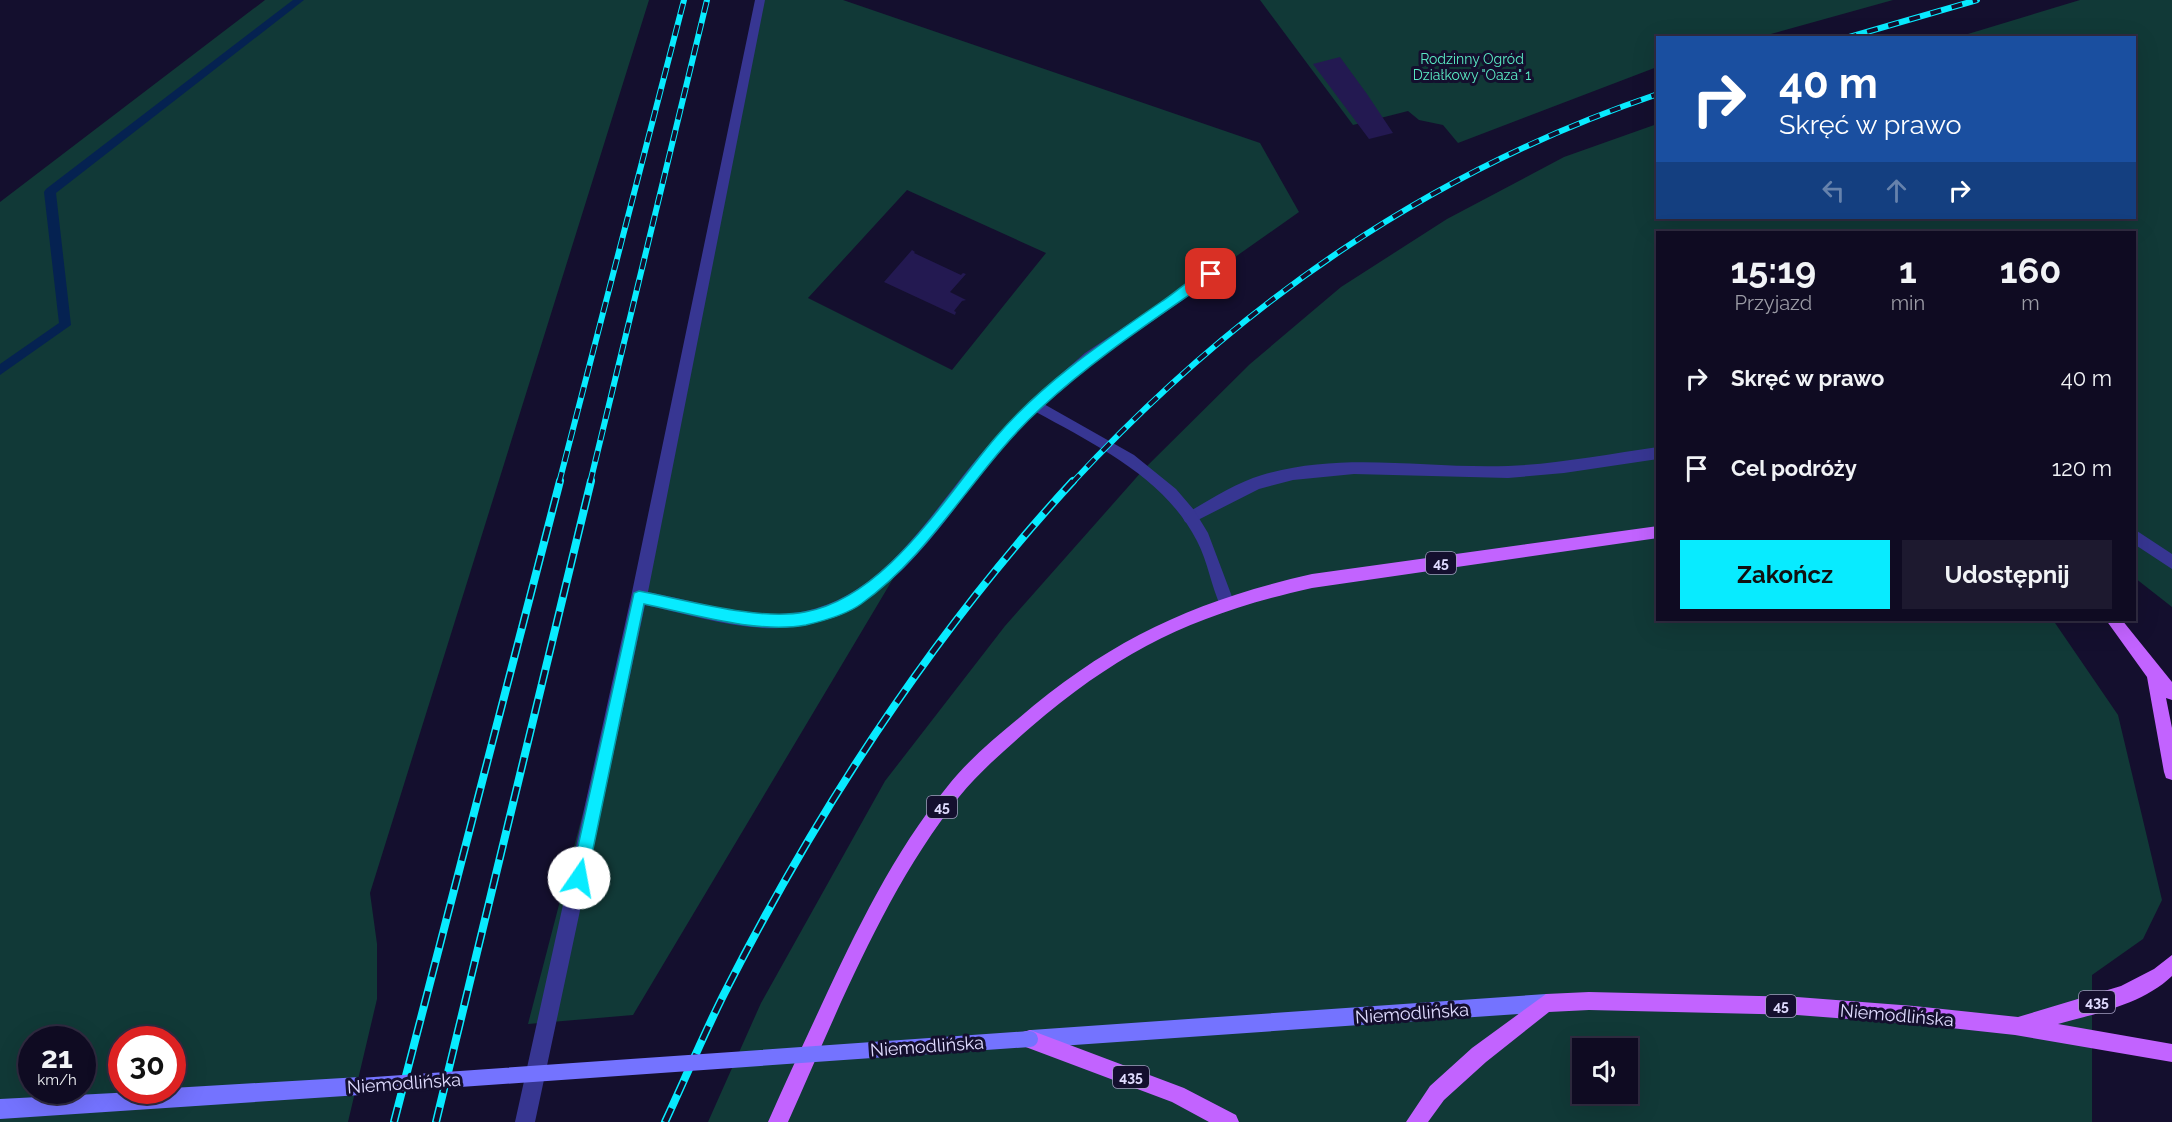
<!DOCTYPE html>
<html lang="pl">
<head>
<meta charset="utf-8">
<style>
	:root { --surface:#0f0b22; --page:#1d192f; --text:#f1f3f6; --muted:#9b9ba5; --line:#2f2b40; --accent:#08ebff }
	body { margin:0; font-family:Raleway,sans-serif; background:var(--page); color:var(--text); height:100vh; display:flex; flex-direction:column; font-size:22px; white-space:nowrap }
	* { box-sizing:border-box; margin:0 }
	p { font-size:20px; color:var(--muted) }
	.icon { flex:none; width:33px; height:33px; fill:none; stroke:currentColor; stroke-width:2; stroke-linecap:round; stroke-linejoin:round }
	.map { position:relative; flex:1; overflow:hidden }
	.panel { position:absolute; left:1656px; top:231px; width:480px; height:390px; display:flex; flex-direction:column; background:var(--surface); border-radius:0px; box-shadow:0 6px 24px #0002,0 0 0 2px var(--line) }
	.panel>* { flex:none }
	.guide { position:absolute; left:1656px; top:36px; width:480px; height:183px; border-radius:0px; box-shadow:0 6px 24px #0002,0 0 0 2px var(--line); background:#1a4fa0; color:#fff; overflow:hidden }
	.controls { position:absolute; left:1572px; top:1038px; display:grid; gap:12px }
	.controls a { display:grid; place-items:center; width:66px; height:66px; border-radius:0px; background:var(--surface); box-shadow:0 6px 24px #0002,0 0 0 2px var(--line); font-size:30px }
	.speed { position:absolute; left:18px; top:1026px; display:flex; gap:12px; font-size:30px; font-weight:700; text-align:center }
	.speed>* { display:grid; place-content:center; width:78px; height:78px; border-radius:50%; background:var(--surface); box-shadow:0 6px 24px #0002,0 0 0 2px var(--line); line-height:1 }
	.speed small { font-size:15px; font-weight:400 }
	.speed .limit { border:9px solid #d22; background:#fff; color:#111 }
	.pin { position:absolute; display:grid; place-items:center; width:51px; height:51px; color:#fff; margin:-26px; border-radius:12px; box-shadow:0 3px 9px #0006 }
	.me { position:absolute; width:66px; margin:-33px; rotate:12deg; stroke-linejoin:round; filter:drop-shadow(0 0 4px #0008) }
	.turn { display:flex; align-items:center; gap:21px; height:126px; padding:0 24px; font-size:27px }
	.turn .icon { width:78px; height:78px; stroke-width:2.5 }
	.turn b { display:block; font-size:42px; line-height:51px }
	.lanes { display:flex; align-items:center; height:57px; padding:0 24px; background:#0003; justify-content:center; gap:30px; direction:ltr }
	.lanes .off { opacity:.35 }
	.eta { display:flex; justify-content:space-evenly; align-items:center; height:102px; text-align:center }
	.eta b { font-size:36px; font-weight:700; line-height:42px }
	.cta { display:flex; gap:12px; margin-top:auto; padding:12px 24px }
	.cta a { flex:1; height:69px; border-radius:0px; background:var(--accent); color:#111; font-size:24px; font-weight:700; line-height:69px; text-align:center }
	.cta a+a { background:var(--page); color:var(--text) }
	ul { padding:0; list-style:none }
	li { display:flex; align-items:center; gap:18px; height:90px; padding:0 24px }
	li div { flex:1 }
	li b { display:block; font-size:22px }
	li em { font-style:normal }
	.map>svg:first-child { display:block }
	.green { fill:#113937; fill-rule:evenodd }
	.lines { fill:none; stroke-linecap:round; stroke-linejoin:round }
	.stream { fill:#052251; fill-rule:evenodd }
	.building { fill:#231951 }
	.lane { fill:#373692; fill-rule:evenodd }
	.street { fill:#373692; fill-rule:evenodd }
	.secondary { fill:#7473ff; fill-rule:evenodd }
	.primary { fill:#c263ff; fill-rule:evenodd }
	.rail-far1-casing { stroke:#08ebff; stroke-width:6 }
	.rail-casing { stroke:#08ebff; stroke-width:8 }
	.rail-far1 { stroke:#140f2e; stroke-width:4; stroke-dasharray:11; stroke-linecap:butt }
	.rail { stroke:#140f2e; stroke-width:5; stroke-dasharray:15; stroke-linecap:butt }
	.secondary-bridge { stroke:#7473ff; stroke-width:16 }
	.route { fill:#08ebff; stroke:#0599a6; stroke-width:1.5 }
	.labels { text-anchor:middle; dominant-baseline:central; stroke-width:6; stroke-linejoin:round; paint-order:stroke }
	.far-park-label { font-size:14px; fill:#5becc5; stroke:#140f2e }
	.shield { fill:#140f2e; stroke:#a39ec0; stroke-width:1.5 }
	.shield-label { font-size:14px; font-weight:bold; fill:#e0dcff }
	.near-street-label { font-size:18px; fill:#e0dcff; stroke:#140f2e }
</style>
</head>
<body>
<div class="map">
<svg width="2172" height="1122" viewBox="0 0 2172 1122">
	<rect width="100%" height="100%" fill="#140f2e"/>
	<path class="green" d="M265,0H649L370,893L377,944V999L348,1122H0V202ZM32,1040H82V1090H32ZM122,1040H172V1090H122Z
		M760,0H843L1260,143L1299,212L1211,274L1035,405L906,557L633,1015L528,1024L639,597ZM907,190L1046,253L952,370L808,298Z
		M1260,0H1893L1760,37L1658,38L1657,67L1458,143L1443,125L1419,120L1408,111L1353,125Z
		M2080,0H2172V607L2135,578L2134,232H1658V620H2053L2118,715L2162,900L2143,939L2092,975V1122H708L761,1003L885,781L1005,626L1143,470L1250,364L1341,287L1447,219L1564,157L1657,124L1658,218H2134V38L1958,37ZM1582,1048H1628V1094H1582Z"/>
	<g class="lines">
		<path class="stream" d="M293,0H304L56,193L71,325L0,375V364L59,323L44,192L46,189Z"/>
	</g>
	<path class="building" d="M1340,57L1367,94L1393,133L1369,139L1313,64Z
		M912,250L915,252L914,253L961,275L963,273L966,274L950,292L966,300L962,301L954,311L956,312L955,315L884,282Z"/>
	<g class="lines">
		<path class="lane" d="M1211,269L1216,271L1217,274L1216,277L1095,361L1040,409H1030L1028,405L1030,401L1085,353Z
			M1658,447V459L1564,473L1508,478L1354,474L1293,480L1259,489L1190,524L1185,522L1183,518L1185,514C1210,500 1235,483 1262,475C1343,451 1426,469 1508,466C1558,464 1608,454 1658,447Z
			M2134,529L2172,554V569L2134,544Z"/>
		<path class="street" d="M755,0H765L648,592C690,600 734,614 778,614C866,613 917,534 966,472C986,447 1008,424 1030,401L1035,399L1134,455L1176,489L1194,510L1208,533L1234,602L1231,607L1226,609L1221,607C1211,586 1208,562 1197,541C1165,478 1096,445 1036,412C1015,434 995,457 976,481C924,548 873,624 780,628C735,630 688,614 645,605L535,1122H515L631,597Z"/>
		<path class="secondary" d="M1546,994L1552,997L1555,1003L1552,1009L1546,1012L1031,1048L1024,1046L1022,1039L1024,1032L1031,1030Z
			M360,1077L367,1079L369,1086L367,1093L360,1095L0,1119V1099L172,1090V1088Z"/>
		<path class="primary" d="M1658,526V538L1312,588C1196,614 1122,649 1031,727C1006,749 980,771 959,797C884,891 837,1013 788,1122H768C785,1083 803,1045 821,1006C856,931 894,852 947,787C967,761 994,739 1019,718C1111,639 1194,601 1312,574Z
			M2106,620H2122L2172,682V700L2166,698L2172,728V780L2166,778L2164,772L2147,677Z
			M2172,955V976C2143,1004 2095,1014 2058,1024L2172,1044V1062L2015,1035L1914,1024L1797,1015L1589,1010L1549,1012L1486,1062L1444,1100L1428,1122H1406L1430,1086L1472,1048L1546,994L1589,992L1797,997L1914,1006L2018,1017L2121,986L2154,969Z
			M1030,1030L1184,1088L1236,1115L1239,1122H1209L1172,1102L1023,1046L1021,1039L1023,1032Z"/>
		<g class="rail-far1-casing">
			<path id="rail-far1" d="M1846,38L1977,0
				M559,483L684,0
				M590,483L707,0
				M1072,483C1237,305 1427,172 1658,94"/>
		</g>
		<g class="rail-casing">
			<path id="rail" d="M394,1122L560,481
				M436,1122L591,481
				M665,1122C685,1079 703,1036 724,994C818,809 932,634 1073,481"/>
		</g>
		<use href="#rail-far1" class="rail-far1"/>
		<use href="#rail" class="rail"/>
		<path class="secondary-bridge" d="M360,1086L1030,1039"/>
	</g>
	<path class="route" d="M1211,270L1217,274L1215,277C1155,319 1095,358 1041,408C975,468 934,552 861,604C846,615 823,621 806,625C757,634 693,614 644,604L587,878L585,884L579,886L573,884L571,878L634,593L639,591C687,600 758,621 805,612C887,597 945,496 996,437C1042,383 1103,342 1161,302C1176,292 1194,275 1211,270Z"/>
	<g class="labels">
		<g class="far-park-label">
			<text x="1472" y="59">Rodzinny Ogród<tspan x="1472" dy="16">Działkowy "Oaza" 1</tspan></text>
		</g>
		<g class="shield">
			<rect x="1426" y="552" width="30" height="22" rx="4.5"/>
			<rect x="927" y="796" width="30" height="22" rx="4.5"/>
			<rect x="2079" y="991" width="36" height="22" rx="4.5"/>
			<rect x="1766" y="995" width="30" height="22" rx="4.5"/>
			<rect x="1113" y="1066" width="36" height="22" rx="4.5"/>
		</g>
		<g class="shield-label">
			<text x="1441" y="563">45</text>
			<text x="942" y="807">45</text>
			<text x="2097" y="1002">435</text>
			<text x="1781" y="1006">45</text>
			<text x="1131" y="1077">435</text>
		</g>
		<g class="near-street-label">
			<text transform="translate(1412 1013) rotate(-4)">Niemodlińska</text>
			<text transform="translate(1897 1015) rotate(5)">Niemodlińska</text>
			<text transform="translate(927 1046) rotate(-4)">Niemodlińska</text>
			<text transform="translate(404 1083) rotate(-4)">Niemodlińska</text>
		</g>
	</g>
</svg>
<div class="controls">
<a><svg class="icon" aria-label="sound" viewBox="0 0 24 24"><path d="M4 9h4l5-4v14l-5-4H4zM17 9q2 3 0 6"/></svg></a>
</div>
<div class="speed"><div>21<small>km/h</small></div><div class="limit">30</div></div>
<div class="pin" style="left:1211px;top:274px;background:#d93025"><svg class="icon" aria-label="arrive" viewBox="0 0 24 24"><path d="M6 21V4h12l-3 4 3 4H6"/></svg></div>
<svg class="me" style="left:579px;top:878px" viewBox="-20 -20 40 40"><circle r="19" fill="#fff"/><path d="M0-13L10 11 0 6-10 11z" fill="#08ebff"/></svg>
<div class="guide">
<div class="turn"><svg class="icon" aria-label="right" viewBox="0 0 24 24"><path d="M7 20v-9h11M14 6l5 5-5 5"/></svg><div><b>40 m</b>Skręć w prawo</div></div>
<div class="lanes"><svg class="icon off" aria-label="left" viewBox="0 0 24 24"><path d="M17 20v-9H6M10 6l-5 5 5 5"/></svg><svg class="icon off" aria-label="ahead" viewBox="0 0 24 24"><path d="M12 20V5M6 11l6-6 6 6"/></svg><svg class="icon" aria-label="right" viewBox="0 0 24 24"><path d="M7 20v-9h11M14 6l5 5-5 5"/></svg></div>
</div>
<section class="panel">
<div class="eta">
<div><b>15:19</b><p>Przyjazd</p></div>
<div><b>1</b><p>min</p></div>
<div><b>160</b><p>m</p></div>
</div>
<ul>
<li><svg class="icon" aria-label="right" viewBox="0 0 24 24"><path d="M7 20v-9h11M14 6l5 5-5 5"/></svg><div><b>Skręć w prawo</b></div><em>40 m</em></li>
<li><svg class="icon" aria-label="arrive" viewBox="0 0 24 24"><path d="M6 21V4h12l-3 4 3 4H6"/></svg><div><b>Cel podróży</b></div><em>120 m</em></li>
</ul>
<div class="cta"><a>Zakończ</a><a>Udostępnij</a></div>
</section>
</div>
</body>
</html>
